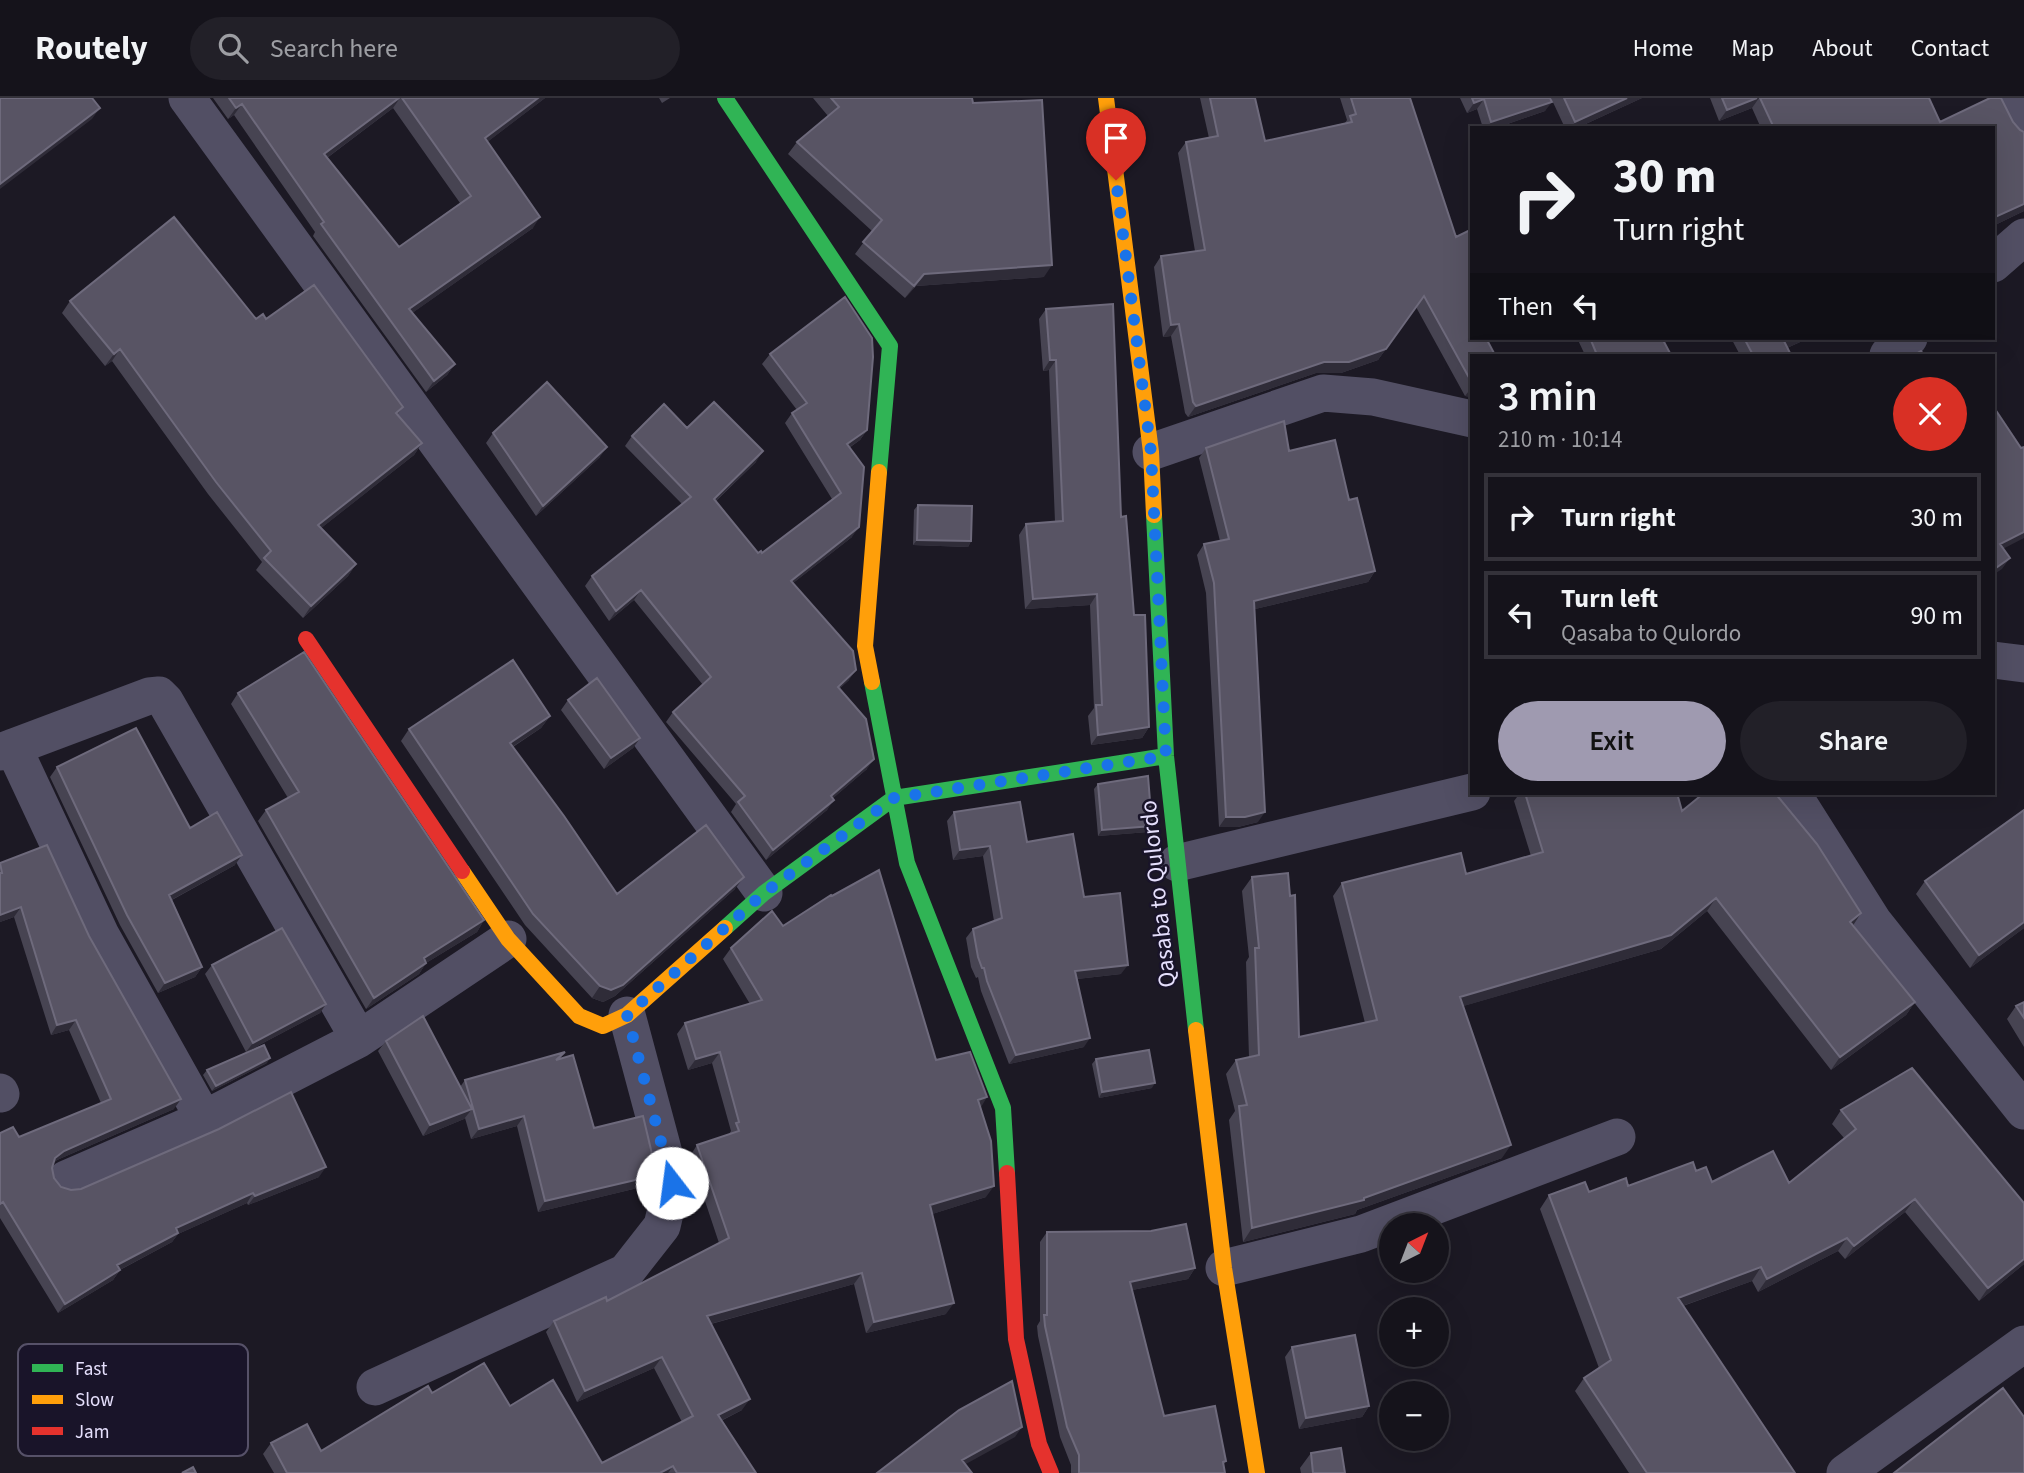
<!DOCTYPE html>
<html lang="en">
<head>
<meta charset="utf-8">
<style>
	:root { --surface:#15131b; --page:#222028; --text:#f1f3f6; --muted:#9d9ea3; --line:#34323a; --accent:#9f9ab0 }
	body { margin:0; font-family:"Source Sans 3",sans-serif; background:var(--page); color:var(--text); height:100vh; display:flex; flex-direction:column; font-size:26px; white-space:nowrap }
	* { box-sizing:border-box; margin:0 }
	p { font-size:23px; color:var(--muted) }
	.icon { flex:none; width:38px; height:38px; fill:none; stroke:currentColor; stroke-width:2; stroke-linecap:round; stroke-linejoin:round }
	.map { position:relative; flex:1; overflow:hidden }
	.panel { position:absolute; left:1470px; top:256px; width:525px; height:441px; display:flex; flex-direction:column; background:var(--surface); border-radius:0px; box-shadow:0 7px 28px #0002,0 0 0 2px var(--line) }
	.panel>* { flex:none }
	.top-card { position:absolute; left:1470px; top:28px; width:525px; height:214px; border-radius:0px; box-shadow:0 7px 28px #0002,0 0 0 2px var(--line); background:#15131b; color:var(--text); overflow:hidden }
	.needle { width:46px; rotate:42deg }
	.controls { position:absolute; left:1379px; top:1115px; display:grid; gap:14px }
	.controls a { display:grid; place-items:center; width:70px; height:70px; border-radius:50%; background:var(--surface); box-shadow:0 7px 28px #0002,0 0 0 2px var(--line); font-size:35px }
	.pin { position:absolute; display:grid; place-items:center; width:60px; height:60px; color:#fff; margin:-72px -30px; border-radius:50% 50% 50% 0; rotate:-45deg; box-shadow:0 0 7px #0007 }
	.pin .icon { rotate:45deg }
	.me { position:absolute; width:77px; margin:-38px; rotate:345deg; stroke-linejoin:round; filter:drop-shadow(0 0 5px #0008) }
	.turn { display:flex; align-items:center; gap:24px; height:147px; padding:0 28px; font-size:32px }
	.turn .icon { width:91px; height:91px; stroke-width:2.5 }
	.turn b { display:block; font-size:49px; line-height:60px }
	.then { display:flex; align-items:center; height:66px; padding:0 28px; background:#0003; gap:14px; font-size:26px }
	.round { display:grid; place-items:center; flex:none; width:74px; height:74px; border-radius:37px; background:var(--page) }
	.summary { display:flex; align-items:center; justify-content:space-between; height:119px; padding:0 28px }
	h1 { font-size:42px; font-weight:600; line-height:52px }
	.cta { display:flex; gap:14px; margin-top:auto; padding:14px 28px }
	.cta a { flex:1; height:80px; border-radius:42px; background:var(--accent); color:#111; font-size:28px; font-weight:600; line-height:80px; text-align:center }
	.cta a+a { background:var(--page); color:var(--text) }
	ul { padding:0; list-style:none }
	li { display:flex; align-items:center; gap:21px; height:88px; margin:0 14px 10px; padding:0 14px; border:4px solid var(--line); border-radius:0px }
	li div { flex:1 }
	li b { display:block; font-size:26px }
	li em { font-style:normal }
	header { display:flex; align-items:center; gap:42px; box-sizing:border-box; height:98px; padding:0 35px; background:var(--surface); border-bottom:2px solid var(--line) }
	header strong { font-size:33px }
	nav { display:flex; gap:38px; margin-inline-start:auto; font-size:24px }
	.search { width:490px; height:63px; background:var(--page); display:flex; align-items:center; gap:18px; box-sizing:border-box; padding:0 24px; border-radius:38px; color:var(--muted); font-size:26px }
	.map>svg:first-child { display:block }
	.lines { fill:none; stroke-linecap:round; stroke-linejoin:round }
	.street { stroke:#524f64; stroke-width:37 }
	.fast { stroke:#30b455; stroke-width:16 }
	.slow { stroke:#ff9f0a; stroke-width:16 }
	.jam { stroke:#e5322d; stroke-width:16 }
	.wall { fill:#474452; fill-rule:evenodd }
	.shaded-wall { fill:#2f2c38 }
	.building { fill:#585464; stroke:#6e6a7c; stroke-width:2 }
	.route { stroke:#1a73e8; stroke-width:12; stroke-dasharray:0 21.6 }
	.labels { text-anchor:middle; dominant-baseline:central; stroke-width:5; stroke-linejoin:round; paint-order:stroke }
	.street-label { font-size:24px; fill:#e5dffc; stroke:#191429 }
	.key { fill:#191429; stroke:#565168; stroke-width:2 }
	.key-label { font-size:19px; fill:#e5dffc }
</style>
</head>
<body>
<header>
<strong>Routely</strong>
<div class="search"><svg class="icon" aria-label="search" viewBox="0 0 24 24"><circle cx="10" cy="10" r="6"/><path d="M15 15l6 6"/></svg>Search here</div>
<nav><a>Home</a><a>Map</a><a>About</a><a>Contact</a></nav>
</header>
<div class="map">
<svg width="2024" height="1375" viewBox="0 0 2024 1375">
	<rect width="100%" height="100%" fill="#1c1924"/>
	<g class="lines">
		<path class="street" d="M187,0L764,795
			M2011,0L2024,26
			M1993,166L2024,139
			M1888,257L1909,240
			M1151,354L1323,295L1373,299L1472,321
			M1993,562L2024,566
			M13,649L101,837L204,1021
			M0,654L149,598L159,597L165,603L359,941
			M1792,695L1873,823L2024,1013
			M1177,765L1472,694
			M0,994L1,996
			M66,1081L204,1021L359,941L508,841
			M1224,1170L1361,1136L1617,1039
			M375,1289L626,1174L662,1128L672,1085L627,917
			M1845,1375L2024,1246"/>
		<path class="fast" d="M725,0L890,248L879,374
			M1154,417L1166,658L1196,932
			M872,584L907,765L1003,1010L1007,1075
			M725,830L764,795L894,700L1166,658"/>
		<path class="slow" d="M1106,0L1151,354L1154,417
			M872,584L865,548L879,374
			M462,773L508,841L579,918L603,928L627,917L725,830
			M1196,932L1224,1170L1257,1375"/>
		<path class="jam" d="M306,541L462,773
			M1007,1075L1016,1241L1039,1346L1051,1375"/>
	</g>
	<path class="wall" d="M213,0H545L487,44L533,130L412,215L455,266L447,277L426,294L313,138L315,134L234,17L228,21ZM393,10L460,105L399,149L327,60Z
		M659,0H670L662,5Z
		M813,0H972L973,5L1044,179L916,188L905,200L855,156L872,133L788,56L797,44L828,18Z
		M1200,0H1255L1265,43L1345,25L1347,22L1340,0H1410L1472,257V299L1465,298L1416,209L1378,262L1341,275H1316L1188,319L1185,315L1171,238L1163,239L1154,169L1161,158L1195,153L1178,55L1186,44L1209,40Z
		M1460,0H1550L1545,13L1496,30H1483L1477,11L1467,15Z
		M1551,0H1642L1577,30H1565Z
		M1710,0H1929L1940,24L1990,0H2001L2013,24L2020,32L2024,34V113L1993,128V30H1761L1752,10L1719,23Z
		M70,203L266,221L403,309L398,316L422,345L414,357L321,430L356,466L348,478L303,520L256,472L262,464L208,396L112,263L105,268L62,215Z
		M1046,211L1121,419L1149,629L1142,640L1091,647L1088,618L1094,610L1090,507L1025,511L1019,437L1026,426L1055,424L1049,272L1043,273L1039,221Z
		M1577,240H1662L1671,257H1585Z
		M1731,240H1809L1787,250L1791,257H1740Z
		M770,256L867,332L860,342L849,350L852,439L793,485L849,582L839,591L867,671L833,700L827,712L766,762L731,714L736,706L666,624L673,614L703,587L634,502L609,523L585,488L592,478L682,406L625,348L632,338L687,330L756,364L716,403L758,455H762L832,401L785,325L792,315L797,312L762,266Z
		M493,335L600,359L536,418L486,345Z
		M1206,350L1289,353L1349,402L1375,473L1368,484L1255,511L1258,724L1238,729H1219L1206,495L1197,457L1204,446L1220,443L1199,360Z
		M918,407L971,443L968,449L913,447L914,412Z
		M238,595L484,822L477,834L426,865L419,876L366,911L258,723L266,712L288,700L231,606Z
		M568,602L640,640L633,650L604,671L561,612Z
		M550,618L541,630L513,649L617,796L735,791L615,898L603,904L592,900L525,827L401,643L409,631Z
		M57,669L190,730L235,767L172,802L202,869L195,879L158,895L120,827L50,679Z
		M1098,686L1152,728L1148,734L1098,738L1094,691Z
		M1520,695H1677L1682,713L1861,815L1853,827L1915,904L1906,917L1831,972L1707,813L1661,851L1463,908L1502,1060L1357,1112L1355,1116L1243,1144L1229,1022L1235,1013L1226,976L1236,962L1249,959L1246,864L1249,859L1242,793L1252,779L1299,939L1365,925L1333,798L1342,785L1466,776L1531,758L1514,703Z
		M954,714L1027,744L1084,799L1121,876L1077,881L1084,949L1009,966L981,893L978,879L976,880L971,869L966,840L973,831L994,823L983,758L953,762L947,723Z
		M0,765L89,838L174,1011L57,1062L53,1065L52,1070L54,1080L61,1089L71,1092L319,1079L248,1107L247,1105L178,1136L172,1144L120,1172L113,1182L58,1215L0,1120V1035L19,1039L101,1005L69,932L51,937L14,819L0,824Z
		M1925,783L2024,830L1970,870L1916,796Z
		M783,828L936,962L981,1009L986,1099L932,1116L946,1216L866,1235L854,1186L711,1226L742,1312L721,1323L756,1375H274L263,1356L271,1345L321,1353L432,1295L510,1308L602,1365L682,1324L654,1270L577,1304L546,1234L554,1223L607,1203L719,1145L690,1058L697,1047L729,1036L731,1033L712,965L688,972L677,936L685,925L750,906L723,861L731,850Z
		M212,867L326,906L320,915L246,954L205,876Z
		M2024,904V949L2007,921L2016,908Z
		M386,943L460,989L465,982L565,954L560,961L594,1030L657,1077L650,1087L538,1114L517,1028L471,1041L465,1020L464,1021L423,1038L378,953Z
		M1096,961L1152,990L1099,1000L1092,966Z
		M267,965L212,993L203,977L207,972Z
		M1841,1012L2024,1166L1979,1203L1905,1114L1845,1161L1838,1153L1758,1194L1752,1183L1683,1208L1795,1375H1629L1575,1293L1584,1280L1599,1270L1540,1111L1549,1097L1589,1094L1628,1088L1696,1073L1712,1084L1789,1085L1844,1040L1832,1026Z
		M1047,1134L1195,1170L1188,1181L1132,1192L1164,1318L1226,1363L1223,1367L1225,1375H1071V1367L1060,1339L1038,1238L1037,1228L1040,1223V1144Z
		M1292,1249L1369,1308L1362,1319L1299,1331L1285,1259Z
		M1311,1355L1345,1375H1301L1300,1370Z"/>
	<path class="shaded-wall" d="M400,0L393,10L316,68L324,56Z
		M538,0H545L477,52L485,40Z
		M1627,0H1642L1577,30H1571L1575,24Z
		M1757,0H1759L1752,10L1719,23L1727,12Z
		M1484,1L1477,11L1467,15L1474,5Z
		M1552,4L1545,13L1496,30H1487L1491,24Z
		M242,6L234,17L228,21L236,10Z
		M100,10L92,21L0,91V86Z
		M2024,106V113L1993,128V120Z
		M540,119L533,130L401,223L409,211Z
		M1052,167L1044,179L916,188L905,200L924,176Z
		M1179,226L1171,238L1163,239L1171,227Z
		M1792,240H1809L1776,255L1784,243Z
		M120,251L112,263L105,268L114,256Z
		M1386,251L1378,262L1341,275H1316L1188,319L1196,308L1324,264Z
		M1050,262H1056L1049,272L1043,273Z
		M455,266L447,277L426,294L434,283Z
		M1472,289V299L1465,298Z
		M867,332L860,342L839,356L847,346Z
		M422,345L414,357L310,439L318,427Z
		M607,349L600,359L536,418L543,408Z
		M763,353L756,364L707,411L714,401Z
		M859,429L852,439L783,493L791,483Z
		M2024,434V440L1993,456L2000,446Z
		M917,442L971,443L968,449L913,447Z
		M2010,460L2002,471L1993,477V472Z
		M356,466L348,478L303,520L311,508Z
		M1375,473L1368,484L1247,513L1254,503Z
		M641,492L634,502L609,523L616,513Z
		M1097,496L1090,507L1025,511L1033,501Z
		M856,572L849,582L830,599L838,589Z
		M550,618L541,630L501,656L510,645Z
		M1149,629L1142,640L1091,647L1098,637Z
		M640,640L633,650L604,671L611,660Z
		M874,661L867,671L824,708L831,698Z
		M834,702L827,712L766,762L773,752Z
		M1265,714L1258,724L1238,729H1219L1226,719Z
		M1152,728L1148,734L1098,738L1102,732Z
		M990,748L983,758L953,762L960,752Z
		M242,757L235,767L162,807L169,797Z
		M744,779L735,791L615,898L603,904L592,900L600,888Z
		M1716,800L1707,813L1661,851L1450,912L1460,899Z
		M21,809L14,819L0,824V817Z
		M1861,815L1852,829L1850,824Z
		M484,822L477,834L426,865L419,876L366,911L374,900L424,860Z
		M2024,824V830L1970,870L1979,857Z
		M1128,867L1121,876L1068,882L1075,873Z
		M202,869L195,879L158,895L165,885Z
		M1915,904L1906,917L1831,972L1840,959Z
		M326,906L320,915L246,954L253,945Z
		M76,922L69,932L51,937L57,927Z
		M1090,940L1084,949L1009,966L1016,957Z
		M720,954L712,965L688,972L696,961Z
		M270,960L267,965L212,993L216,988Z
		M1155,985L1152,990L1099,1000L1102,994Z
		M987,999L980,1011L978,1002Z
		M181,1001L174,1011L57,1062L49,1069L55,1060L64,1053Z
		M472,1011L464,1021L423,1038L430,1027Z
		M524,1018L517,1028L471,1041L479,1031Z
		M1511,1047L1502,1060L1357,1112L1355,1116L1243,1144L1252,1130L1364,1100Z
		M326,1069L319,1079L248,1107L255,1098Z
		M657,1077L650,1087L538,1114L545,1103Z
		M994,1088L986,1099L923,1119L930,1107Z
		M253,1095L247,1105L178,1136L172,1144L110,1177L117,1167L176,1130Z
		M1915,1101L1905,1114L1845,1161L1854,1148Z
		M1847,1140L1838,1153L1758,1194L1767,1181Z
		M2024,1161V1166L1979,1203L1988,1190Z
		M1761,1169L1752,1183L1668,1213L1678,1200Z
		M1195,1170L1188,1181L1122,1194L1130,1184Z
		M120,1172L113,1182L58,1215L65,1206Z
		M862,1175L854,1186L699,1229L707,1218Z
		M954,1205L946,1216L866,1235L874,1224Z
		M662,1259L654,1270L577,1304L585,1293Z
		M750,1301L742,1312L710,1328L718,1317Z
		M1369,1308L1362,1319L1299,1331L1306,1320Z
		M1022,1329L1015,1339L955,1372L962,1362Z
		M673,1368L668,1375H660Z"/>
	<path class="building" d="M0,0H92L100,10L0,86Z
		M229,0H399L324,56L399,149L471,98L402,0H538L485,40L540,119L409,211L455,266L434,283L321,126L324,124L242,6L236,10Z
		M831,0H972L973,5L1042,2L1052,167L924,176L914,188L863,144L882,122L797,44L839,9Z
		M1210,0H1255L1265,43L1352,24L1350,18L1356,16L1351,0H1410L1456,139L1472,131V240H1486L1495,257H1472V285L1424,198L1386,251L1349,264H1324L1196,308L1193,304L1179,226L1171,227L1161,158L1205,152L1186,44L1218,38Z
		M1472,0H1550L1552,4L1491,24L1484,1L1474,5Z
		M1564,0H1627L1575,24Z
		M1722,0H1757L1727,12Z
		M1760,0H1929L1940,24L1990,0H2001L2013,24L2020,32L2024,34V106L1993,120V30H1774Z
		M174,119L256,221L263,216L266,221L314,187L403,309L396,315L422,345L318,427L356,466L311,508L264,460L271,453L216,384L120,251L114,256L70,203Z
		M845,199L872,240L873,259L867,332L847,346L864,369L859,429L791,483L853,553L856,572L838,589L866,621L874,661L831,698L834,702L773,752L738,704L745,698L673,614L711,579L641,492L616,513L592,478L691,399L632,338L664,306L687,330L714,304L763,353L714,401L758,455L761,453L762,455L841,395L792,315L807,305L770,256Z
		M1113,206L1121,419L1126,418L1134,517H1145L1149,629L1098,637L1096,607H1102L1097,496L1033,501L1026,426L1063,423L1056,262H1050L1046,211Z
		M1590,240H1662L1671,257H1597Z
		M1744,240H1792L1784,243L1791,257H1753Z
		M1921,253L1924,257H1914Z
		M547,284L607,349L543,408L493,335Z
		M1993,308L2021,350L2024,349V434L2000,446L2010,460L1993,472Z
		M1284,323L1289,353L1335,342L1349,402L1357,400L1375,473L1254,503L1265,714L1245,719H1226L1214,485L1204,446L1229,441L1206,350Z
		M918,407L972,408L971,443L917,442Z
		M304,554L484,822L424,860L426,865L374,900L266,712L299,694L238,595Z
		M513,562L550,618L510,645L564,718L617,796L706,727L744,779L623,887L611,892L600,888L533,816L409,631Z
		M597,580L640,640L611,660L568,602Z
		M136,630L190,730L217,714L242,757L169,797L202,869L165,885L127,817L57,669Z
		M1148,678L1152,728L1102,732L1098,686Z
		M1525,695H1677L1682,713L1704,695H1775L1817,746L1861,815L1850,824L1915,904L1840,959L1716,800L1671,837L1460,899L1511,1047L1364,1100V1102L1252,1130L1239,1008L1247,1007L1236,962L1259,957L1255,850H1259L1252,779L1288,775L1290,798L1295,797L1299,939L1377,922L1342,785L1461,755L1466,776L1543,754Z
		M1020,704L1027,744L1073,736L1084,799L1120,795L1128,867L1075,873L1090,940L1016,957L987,883L984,870H982L978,859L973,831L1002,820L990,748L960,752L954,714Z
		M2024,712V824L1979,857L1925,783Z
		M47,747L89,838L181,1001L64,1053L55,1060L52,1070L54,1080L61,1089L71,1092L81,1091L219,1031L291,994L326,1069L255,1098L253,1095L176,1130L178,1135L117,1167L120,1172L65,1206L3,1104L0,1106V1035L13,1029L19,1039L111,1001L76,922L57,927L21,809L0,817V775H2L0,765Z
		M879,772L936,962L970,954L987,999L978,1002L991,1043L994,1088L930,1107L954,1205L874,1224L862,1175L707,1218L750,1301L718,1317L756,1375H677L673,1368L660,1375H287L271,1345L307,1326L321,1353L428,1288L432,1295L484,1265L510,1308L553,1282L602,1365L693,1318L662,1259L585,1293L554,1223L606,1199L607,1203L729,1140L697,1047L739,1033L736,1025L739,1024L720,954L696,961L685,925L762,902L731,850L772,813L783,828L831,797L832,798Z
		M282,830L326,906L253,945L212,867Z
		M2024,904V920L2016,908Z
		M423,918L472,1011L430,1027L386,943Z
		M264,947L270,960L216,988L207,972Z
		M1149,952L1155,985L1102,994L1096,961Z
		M565,954L556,962L573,957L594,1030L643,1018L657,1077L545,1103L524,1018L479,1031L465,982Z
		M1912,970L2024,1105V1161L1988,1190L1915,1101L1854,1148L1847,1140L1767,1181L1761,1169L1678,1200L1795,1375H1647L1584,1280L1611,1262L1549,1097L1585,1084L1589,1094L1626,1080L1628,1088L1693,1064L1696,1073L1706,1069L1712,1084L1773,1053L1789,1085L1856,1031L1841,1012Z
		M1186,1126L1195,1170L1130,1184L1164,1318L1215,1308L1226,1363L1223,1364L1225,1375H1079V1357L1067,1329L1045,1228L1044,1217H1047V1134L1151,1133Z
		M1355,1237L1369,1308L1306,1320L1292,1249Z
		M1012,1283L1022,1329L962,1362L972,1375H877L959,1312Z
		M2003,1290L2024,1319V1375H1894Z
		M1341,1350L1345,1375H1313L1311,1355Z
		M193,1369L196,1375H182Z"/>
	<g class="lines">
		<path class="route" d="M672,1085L627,917L764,795L894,700L1166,658L1151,354L1116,82"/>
	</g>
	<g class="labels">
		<g class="street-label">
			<text transform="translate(1158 796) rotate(-96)">Qasaba to Qulordo</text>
		</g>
	</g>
	<rect x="18" y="1246" width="230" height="112" rx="10" class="key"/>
	<rect x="32" y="1266" width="31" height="8" fill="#30b455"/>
	<rect x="32" y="1297" width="31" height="9" fill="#ff9f0a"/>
	<rect x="32" y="1329" width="31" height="8" fill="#e5322d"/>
	<g class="key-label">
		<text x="75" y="1277">Fast</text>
		<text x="75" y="1308">Slow</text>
		<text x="75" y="1340">Jam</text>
	</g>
</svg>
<div class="controls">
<a><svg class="needle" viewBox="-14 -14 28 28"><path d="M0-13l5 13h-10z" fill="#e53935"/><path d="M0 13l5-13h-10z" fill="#9d9ea3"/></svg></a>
<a>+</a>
<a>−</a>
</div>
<div class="pin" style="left:1116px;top:82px;background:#d93025"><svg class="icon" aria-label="arrive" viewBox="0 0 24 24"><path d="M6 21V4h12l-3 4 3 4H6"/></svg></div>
<svg class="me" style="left:672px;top:1085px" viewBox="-20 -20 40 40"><circle r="19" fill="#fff"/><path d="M0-13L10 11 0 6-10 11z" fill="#1a73e8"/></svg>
<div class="top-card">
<div class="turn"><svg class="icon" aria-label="right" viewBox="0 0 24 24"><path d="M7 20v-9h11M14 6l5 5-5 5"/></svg><div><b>30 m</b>Turn right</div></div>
<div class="then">Then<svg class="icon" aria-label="left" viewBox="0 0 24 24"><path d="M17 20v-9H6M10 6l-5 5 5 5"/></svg></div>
</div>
<section class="panel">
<div class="summary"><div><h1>3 min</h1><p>210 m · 10:14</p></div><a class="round" style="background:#d93025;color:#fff"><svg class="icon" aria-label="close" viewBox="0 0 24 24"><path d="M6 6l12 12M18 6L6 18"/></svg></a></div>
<ul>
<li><svg class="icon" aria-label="right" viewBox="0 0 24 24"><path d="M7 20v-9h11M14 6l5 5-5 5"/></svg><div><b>Turn right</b></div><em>30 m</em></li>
<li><svg class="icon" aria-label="left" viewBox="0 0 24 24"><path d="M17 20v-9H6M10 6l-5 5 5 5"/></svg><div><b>Turn left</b><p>Qasaba to Qulordo</p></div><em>90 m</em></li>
</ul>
<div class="cta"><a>Exit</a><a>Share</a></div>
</section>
</div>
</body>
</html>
